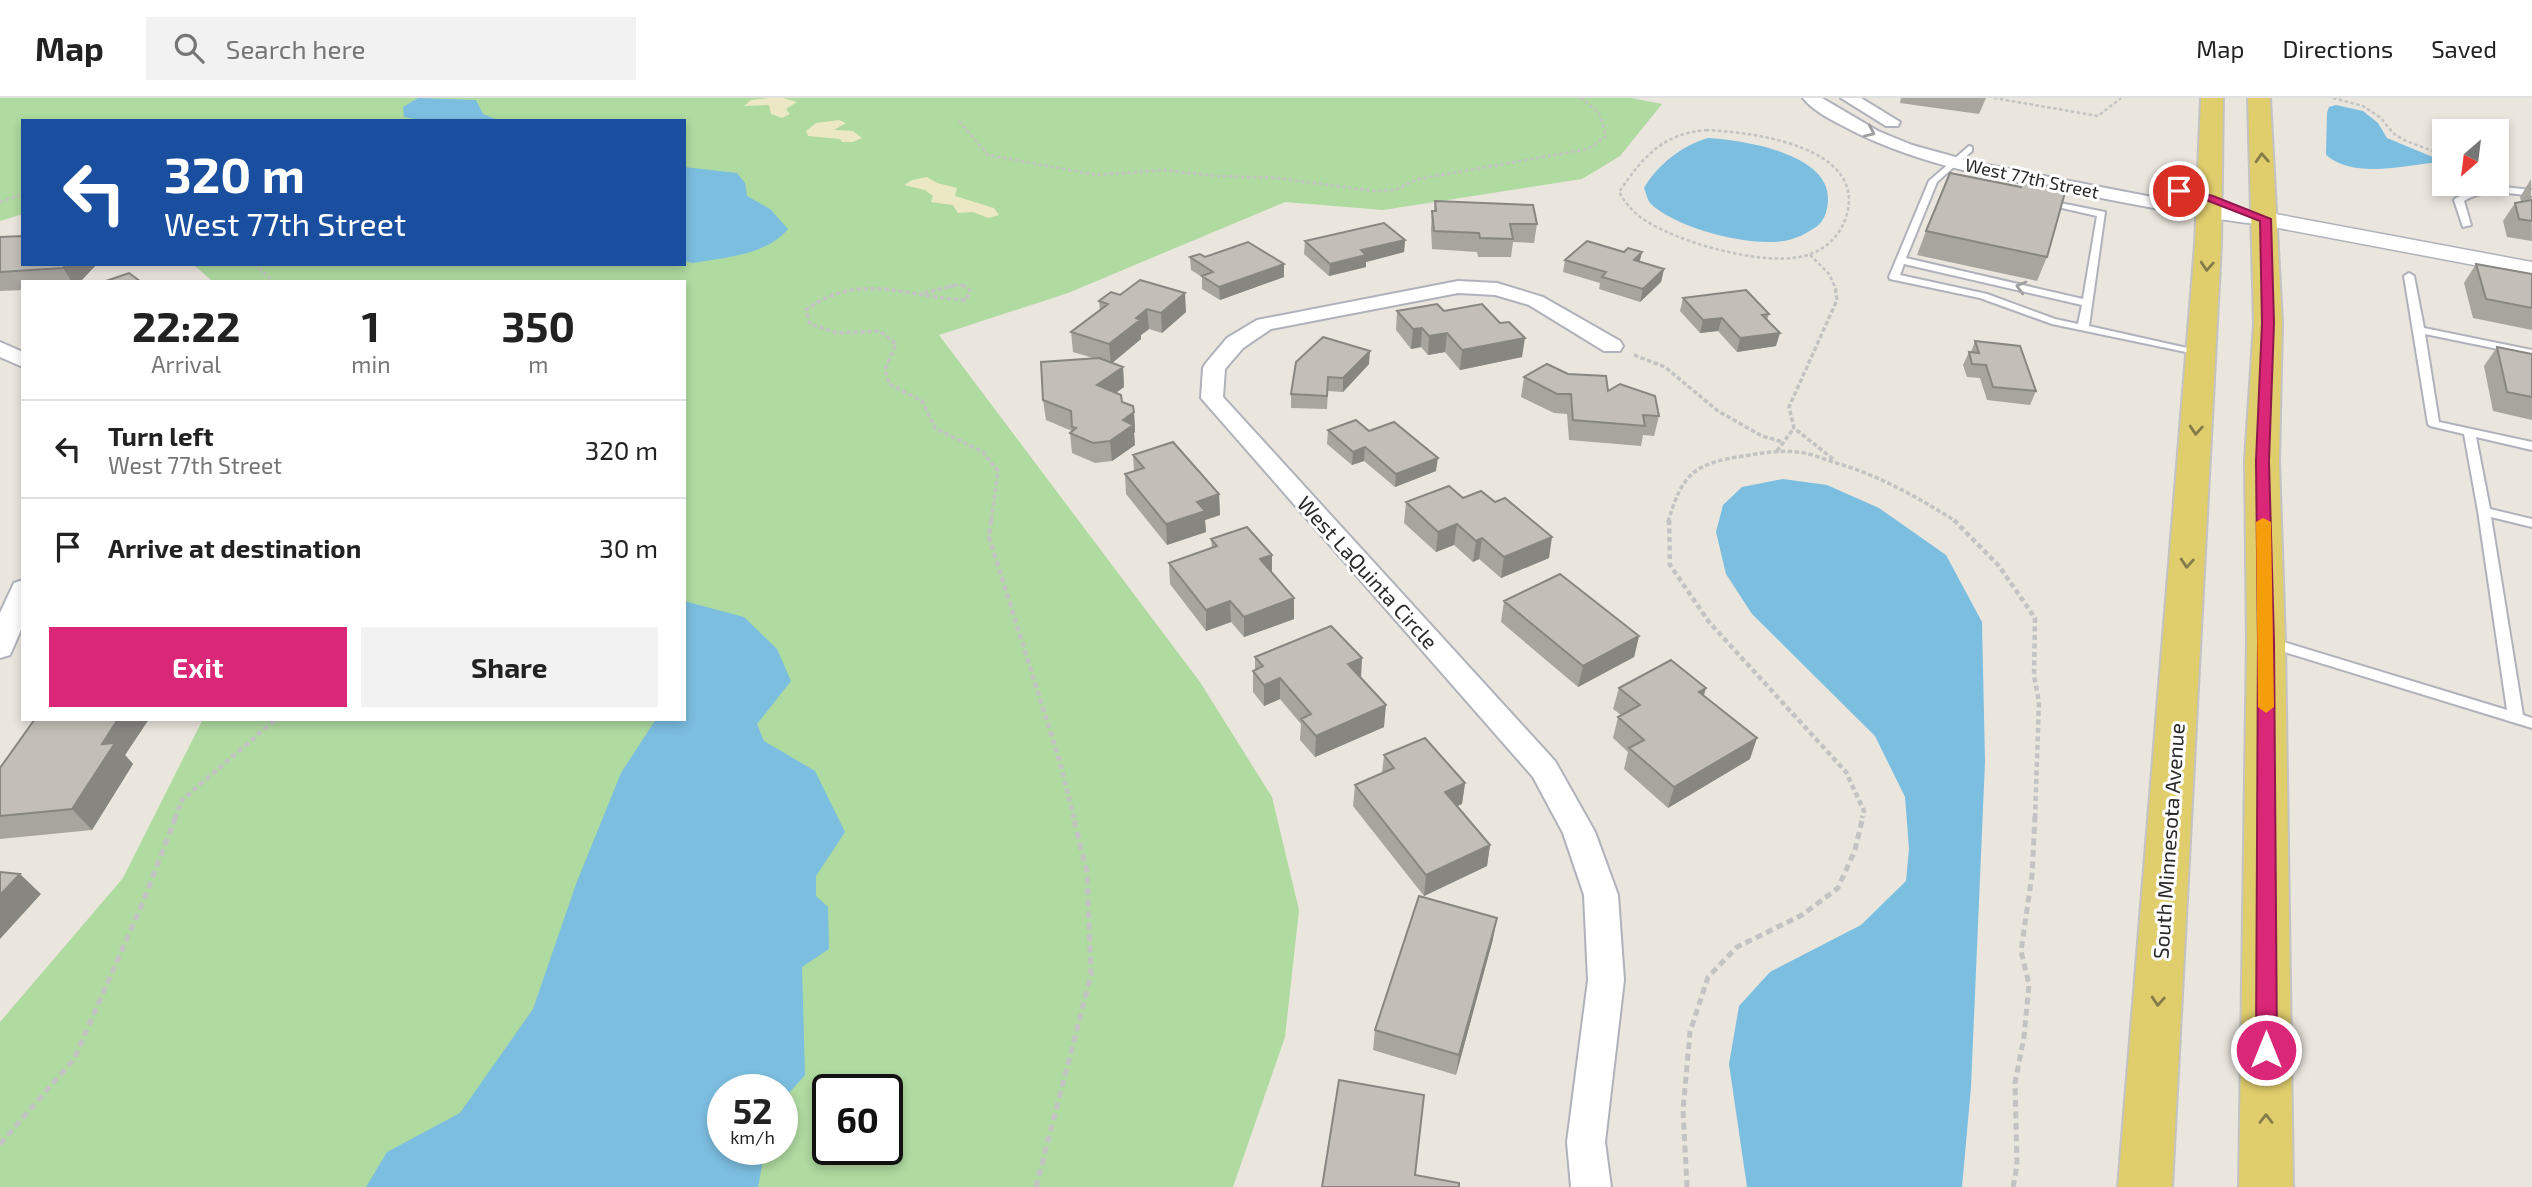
<!DOCTYPE html>
<html lang="en">
<head>
<meta charset="utf-8">
<style>
	:root { --surface:#fff; --page:#f2f2f2; --text:#222; --muted:#767676; --line:#e0e0e0; --accent:#db2777 }
	body { margin:0; font-family:"Exo 2",sans-serif; background:var(--page); color:var(--text); height:100vh; display:flex; flex-direction:column; font-size:26px; white-space:nowrap }
	* { box-sizing:border-box; margin:0 }
	p { font-size:23px; color:var(--muted) }
	.icon { flex:none; width:38px; height:38px; fill:none; stroke:currentColor; stroke-width:2; stroke-linecap:round; stroke-linejoin:round }
	.map { position:relative; flex:1; overflow:hidden }
	.side { position:absolute; left:21px; top:182px; width:665px; height:441px; display:flex; flex-direction:column; background:var(--surface); border-radius:0px; box-shadow:0 4px 10px #0003 }
	.side>* { flex:none }
	.banner { position:absolute; left:21px; top:21px; width:665px; height:147px; border-radius:0px; box-shadow:0 4px 10px #0003; background:#1a4fa0; color:#fff; overflow:hidden }
	.needle { width:46px; rotate:208deg }
	.tools { position:absolute; left:2432px; top:21px; display:grid; gap:14px }
	.tools a { display:grid; place-items:center; width:77px; height:77px; border-radius:0px; background:var(--surface); box-shadow:0 4px 10px #0003; font-size:35px }
	.speed { position:absolute; left:707px; top:976px; display:flex; gap:14px; font-size:35px; font-weight:700; text-align:center }
	.speed>* { display:grid; place-content:center; width:91px; height:91px; border-radius:50%; background:var(--surface); box-shadow:0 4px 10px #0003; line-height:1 }
	.speed small { font-size:18px; font-weight:400 }
	.speed .limit { border:4px solid #111; border-radius:10px; background:#fff; color:#111 }
	.pin { position:absolute; display:grid; place-items:center; width:60px; height:60px; color:#fff; margin:-30px; border:4px solid #fff; border-radius:50%; box-shadow:0 2px 7px #0007 }
	.me { position:absolute; width:77px; margin:-38px; rotate:0deg; stroke-linejoin:round; filter:drop-shadow(0 0 5px #0008) }
	.turn { display:flex; align-items:center; gap:24px; height:147px; padding:0 28px; font-size:32px }
	.turn .icon { width:91px; height:91px; stroke-width:2.5 }
	.turn b { display:block; font-size:49px; line-height:60px }
	.eta { display:flex; justify-content:space-evenly; align-items:center; height:119px; text-align:center }
	.eta b { font-size:42px; font-weight:700; line-height:49px }
	.cta { display:flex; gap:14px; margin-top:auto; padding:14px 28px }
	.cta a { flex:1; height:80px; border-radius:0px; background:var(--accent); color:#fff; font-size:28px; font-weight:700; line-height:80px; text-align:center }
	.cta a+a { background:var(--page); color:var(--text) }
	ul { padding:0; list-style:none }
	li { display:flex; align-items:center; gap:21px; height:98px; padding:0 28px; border-top:2px solid var(--line) }
	li div { flex:1 }
	li b { display:block; font-size:26px }
	li em { font-style:normal }
	header { display:flex; align-items:center; gap:42px; box-sizing:border-box; height:98px; padding:0 35px; background:var(--surface); border-bottom:2px solid var(--line) }
	header strong { font-size:33px }
	nav { display:flex; gap:38px; margin-inline-start:auto; font-size:24px }
	.search { width:490px; height:63px; background:var(--page); display:flex; align-items:center; gap:18px; box-sizing:border-box; padding:0 24px; border-radius:0px; color:var(--muted); font-size:26px }
	.map>svg:first-child { display:block }
	.green { fill:#afdaa0; fill-rule:evenodd }
	.sand { fill:#ece8c3 }
	.water { fill:#7cbee0 }
	.lines { fill:none; stroke-linecap:round; stroke-linejoin:round }
	.service-casing { stroke:#b0b2bb; stroke-width:4 }
	.minor-casing { stroke:#b0b2bb; stroke-width:4 }
	.tertiary-casing { stroke:#b0b2bb; stroke-width:3 }
	.primary-casing { stroke:#c3c3c3; stroke-width:4 }
	.path-far3 { stroke:#c3c3c3; stroke-width:2.5; stroke-dasharray:3.5 2.5; stroke-linecap:butt }
	.path-far2 { stroke:#c3c3c3; stroke-width:3.5; stroke-dasharray:4.5 2.5; stroke-linecap:butt }
	.path-far1 { stroke:#c3c3c3; stroke-width:4.5; stroke-dasharray:5 3.5; stroke-linecap:butt }
	.path { stroke:#c3c3c3; stroke-width:5; stroke-dasharray:7 4.5; stroke-linecap:butt }
	.service { fill:#fff; fill-rule:evenodd }
	.minor { fill:#fff; fill-rule:evenodd }
	.tertiary { fill:#fff; fill-rule:evenodd }
	.primary { fill:#e0cd6c; fill-rule:evenodd }
	.wall { fill:#a8a49e }
	.shaded-wall { fill:#888681 }
	.building { fill:#c3bfb8; stroke:#888681; stroke-width:2 }
	.oneway { stroke:#9f9f9f }
	.oneway2 { stroke:#847b4a }
	.route { fill:#db2777; stroke:#8e194d; stroke-width:2 }
	.slow { fill:#f59e0b }
	.labels { text-anchor:middle; dominant-baseline:central; stroke-width:6; stroke-linejoin:round; paint-order:stroke }
	.far-street-label { font-size:18px; fill:#292929; stroke:#fff }
	.street-label { font-size:21px; fill:#292929; stroke:#fff }
</style>
</head>
<body>
<header>
<strong>Map</strong>
<div class="search"><svg class="icon" aria-label="search" viewBox="0 0 24 24"><circle cx="10" cy="10" r="6"/><path d="M15 15l6 6"/></svg>Search here</div>
<nav><a>Map</a><a>Directions</a><a>Saved</a></nav>
</header>
<div class="map">
<svg width="2532" height="1089" viewBox="0 0 2532 1089">
	<rect width="100%" height="100%" fill="#eae5dd"/>
	<path class="green" d="M0,0H1631L1662,6L1620,58L1582,81L1383,112L1285,104L1068,195L939,237L1200,584L1272,699L1299,812L1285,939L1233,1089H0V924L123,780L203,621H684V184H213L193,166H684V23H23V116L0,123ZM723,992H782V1052H723ZM828,992H887V1052H828Z"/>
	<path class="sand" d="M769,0H783L797,4L786,11L790,16L782,20L771,16L769,7L744,8L751,2Z
		M839,22L846,25L834,32L853,33L862,40L853,44H842L840,41L808,38L806,33L816,25Z
		M927,79L937,85L957,90L955,98L994,110L999,117L988,120L973,114L958,115L953,107L931,104L933,98L925,92L904,87L912,82Z"/>
	<path class="water" d="M418,0L476,2L483,16L500,23H427L404,19L403,9Z
		M2336,7L2363,13L2378,25L2387,40L2445,64C2409,65 2357,83 2326,57L2327,15L2329,9Z
		M1708,40C1742,42 1828,55 1828,100C1828,111 1825,123 1816,129C1810,133 1800,139 1792,141C1758,152 1676,131 1650,105C1647,101 1646,94 1644,90C1657,67 1683,47 1708,40Z
		M684,69L737,75L745,85L747,98L770,111L788,131C765,158 725,159 693,165L684,163Z
		M1783,381L1827,387L1879,410L1946,457L1982,524L1985,664L1971,989L1962,1089H1747L1729,966L1739,908L1770,874L1861,827L1906,783L1909,751L1905,699L1875,638L1752,516L1726,476L1716,434L1723,407L1742,389Z
		M684,503L744,519L777,551L791,583L757,626L764,643L815,673L845,734L816,778V798L828,809L829,851L802,869L805,977L782,1003V992H723V1052H765L758,1089H366L387,1054L460,1015L533,911L576,786L621,675L656,621H684Z"/>
	<g class="lines">
		<g class="service-casing">
			<path id="service" d="M1969,48L1972,49V53L1937,84L1906,160L2083,201L2097,118L2040,105L2045,102L2105,114L2089,228L2205,254V258L2052,226L1980,200L1890,181L1889,179L1929,83ZM1904,166L2082,207L2078,226L2055,221L1987,196L1900,177Z
				M2504,89L2532,92V98C2509,95 2484,90 2464,103L2471,127L2463,129L2454,102L2456,100L2475,91Z
				M2409,175L2414,178L2424,230L2532,252V258L2425,236L2439,324L2532,344V352L2476,339L2490,411L2532,421V429L2491,419L2523,617L2532,620V630L2262,547L2260,544L2267,539L2507,612L2478,413L2464,336L2430,328L2428,326L2404,178Z"/>
		</g>
		<g class="minor-casing">
			<path id="minor" d="M1803,0H1822L1878,33L1912,47L1977,65L2173,103L2265,115L2274,121L2265,127C2203,120 2142,108 2081,96C2001,81 1919,68 1847,30C1832,22 1813,13 1803,0Z
				M1841,0H1861L1900,24L1898,28H1886Z
				M1458,183L1497,185L1543,199L1620,243L1623,248L1620,253H1604L1529,207L1495,197L1458,195L1271,231L1243,250L1225,271L1223,299L1555,663L1595,734L1618,797L1624,882L1605,1044L1611,1089H1571L1567,1044L1588,882L1584,797L1563,735L1533,679L1201,300L1203,270L1206,265L1227,240L1257,222Z
				M0,244L23,254V269L0,259Z
				M23,482V527L10,557L0,560V515L14,485Z"/>
		</g>
		<g class="tertiary-casing">
			<path id="tertiary" d="M2265,114L2532,164V178L2257,126L2253,121L2257,116Z"/>
		</g>
		<g class="primary-casing">
			<path id="primary" d="M2201,0H2223L2221,147L2172,1089H2118L2195,147Z
				M2248,0H2270L2282,225L2279,363L2285,544L2293,1089H2239L2247,544L2245,363L2254,225Z"/>
		</g>
		<path class="path-far3" d="M1994,0L2098,18L2121,0
			M2333,0L2363,8L2381,20L2393,35L2404,42L2445,58
			M959,23L988,57L1097,77L1164,72L1216,78L1277,80L1373,93L1395,92L1418,81L1588,51L1606,38L1599,15L1581,0
			M1706,32C1752,34 1865,48 1847,116C1842,134 1830,148 1813,155C1774,173 1672,144 1639,118C1630,111 1625,104 1619,94C1643,59 1662,36 1706,32Z
			M0,104L23,96
			M1810,157L1829,176L1835,189
			M255,166L274,184
			M949,189L960,186L964,189"/>
		<path class="path-far2" d="M962,187L970,192L966,202C908,200 860,172 806,212L810,226L837,235L880,233L896,246L885,271L889,286L922,303L935,330L983,354L998,373L991,424
			M924,195L956,187
			M1634,257L1665,269L1718,313L1762,338L1783,344
			M1777,353L1794,330
			M1833,361L1794,330L1789,309L1837,202L1835,187
			M1668,424C1682,376 1694,365 1744,358C1762,355 1779,352 1797,354C1809,355 1822,360 1833,364C1879,377 1917,399 1957,424"/>
		<path class="path-far1" d="M991,422L989,439L1059,661L1074,720
			M1669,422L1670,467L1709,524L1846,674L1864,713L1862,720
			M1954,422L1999,468L2035,520L2034,578L2039,604L2035,720
			M175,720L182,702L276,621"/>
		<path class="path" d="M0,1046L74,961L143,804L176,718
			M1036,1089L1091,877L1087,774L1073,718
			M1687,1089L1683,1012L1690,934L1708,879L1737,849L1802,817L1838,790L1855,752L1863,718
			M2013,1089L2017,1067L2015,985L2024,939L2029,886L2021,853L2032,777L2035,718"/>
		<use href="#service" class="service"/>
		<use href="#minor" class="minor"/>
		<use href="#tertiary" class="tertiary"/>
		<use href="#primary" class="primary"/>
	</g>
	<path class="wall" d="M1901,0H1986L1979,16L1900,5Z
		M2531,81L2532,143L2507,139L2503,123L2515,105L2521,104L2520,99Z
		M1435,103L1537,126L1534,145L1513,144L1511,159H1478L1477,154L1432,151L1431,131L1432,113H1434Z
		M1926,133L2047,159L2037,183L1917,157Z
		M0,139L23,166H97L80,184H23V192L0,193Z
		M1405,142L1404,154L1366,164V169L1329,178L1304,156L1305,143Z
		M1190,159H1205L1284,179L1220,202L1202,191V179L1191,172Z
		M1565,162L1640,164L1664,171L1661,184L1640,204L1599,191L1600,185L1563,174Z
		M2476,166L2532,176V232L2473,220L2464,185Z
		M1683,200L1769,216L1767,223L1776,248L1737,254L1718,233L1700,235L1680,213Z
		M1099,203L1186,214L1162,235L1149,231L1141,237V241L1112,265L1123,269L1124,289L1116,295L1122,304L1134,314L1135,334L1134,335L1135,347L1112,363L1095,365L1072,355L1070,335L1072,333L1046,322L1043,302L1093,260L1073,254L1071,234L1100,213Z
		M1397,213H1444L1522,259L1460,272L1445,254L1428,257L1421,249L1411,251L1396,232Z
		M1975,243L2036,293L2030,307L1987,302L1980,280L1967,279L1963,267L1969,254H1971Z
		M2497,249L2532,256V322L2493,313L2484,268Z
		M1296,264L1369,266L1343,294L1328,293L1327,311L1291,310V296Z
		M1524,279L1608,293L1659,318L1654,338L1643,337L1641,348L1569,342L1567,316L1554,315L1521,299Z
		M1328,332L1369,333L1436,373L1395,389L1364,363L1352,367L1327,346Z
		M1133,357L1219,396L1220,417L1205,422L1206,434L1167,447L1126,396L1125,376L1134,373Z
		M1463,400L1549,460L1501,480L1479,461L1473,464L1454,447L1436,454L1404,425L1406,404Z
		M1211,441L1272,457V475L1294,500V521L1244,539L1231,524L1206,533L1170,486L1169,465L1212,450Z
		M1504,503L1639,538L1634,559L1578,589L1501,524Z
		M1255,559L1361,580L1384,629L1315,659L1300,642L1301,626L1280,601L1264,608L1253,594V573L1255,572Z
		M1619,590L1704,598L1750,661L1668,710L1624,671L1628,654L1613,640L1618,619L1621,617L1613,611Z
		M35,621H149L125,657L133,666L92,732L0,741V670Z
		M1384,657L1465,685L1462,706L1457,708L1490,747L1487,768L1424,798L1353,708L1355,687L1382,675Z
		M1493,841L1456,977L1373,952L1375,932Z"/>
	<path class="shaded-wall" d="M1405,142L1404,154L1366,164V169L1329,178L1330,166L1361,152Z
		M1642,154L1639,167L1634,162Z
		M66,166H97L80,184H72L63,170Z
		M1284,166V179L1220,202L1219,189Z
		M1664,171L1661,184L1640,204L1643,191Z
		M1185,195L1186,214L1162,235L1161,215Z
		M1147,211L1149,231L1141,237V241L1111,266L1109,246L1136,220Z
		M1722,220L1718,233L1700,235L1703,222Z
		M1422,230L1421,249L1411,251L1413,231Z
		M1447,235L1445,254L1428,257L1429,238Z
		M1780,235L1776,248L1737,254L1740,240Z
		M1525,240L1522,259L1460,272L1462,252Z
		M1370,253L1369,266L1343,294V280Z
		M1123,269L1124,289L1098,307L1097,287Z
		M1134,314L1135,334L1134,335L1135,347L1112,363L1110,343L1123,322Z
		M1365,349L1364,363L1352,367L1353,354Z
		M1438,360L1436,373L1395,389L1396,376Z
		M1219,396L1220,417L1205,422L1206,434L1167,447L1166,426L1197,404Z
		M1457,426L1454,447L1436,454L1438,434Z
		M1552,439L1549,460L1501,480L1504,459Z
		M1482,440L1479,461L1473,464L1476,443Z
		M1272,457V478L1260,461Z
		M1294,500V521L1244,539V519Z
		M1230,503L1231,524L1206,533V512Z
		M1639,538L1634,559L1578,589L1583,568Z
		M1362,560L1361,581L1348,566Z
		M1280,580V601L1264,608V587Z
		M1706,590L1700,611L1699,594Z
		M1386,607L1384,629L1315,659L1316,638Z
		M118,621H149L125,657L133,666L92,732L72,711L102,646Z
		M1757,640L1750,661L1668,710L1674,689Z
		M1465,685L1462,706L1442,715L1445,694Z
		M1490,747L1487,768L1424,798L1426,777Z
		M20,776L41,796L0,841V797Z
		M1497,820L1493,841L1456,977L1459,957Z"/>
	<path class="building" d="M1950,75L2021,89L2023,83L2066,91L2047,159L1926,133Z
		M2532,102V123L2519,121L2515,105Z
		M1435,103L1533,107L1537,126H1510L1513,141L1480,140L1479,135L1434,133L1432,113H1436Z
		M1384,125L1405,142L1361,152L1366,157L1330,166L1305,143Z
		M23,138V166H66L63,170L0,174V139Z
		M1587,143L1624,154L1628,150L1642,154L1634,162L1664,171L1643,191L1602,179L1606,174L1565,162Z
		M1248,144L1284,166L1219,189L1202,178L1213,174L1190,159L1200,156L1205,159Z
		M2476,166L2532,176V210L2486,201Z
		M129,175L141,184H103Z
		M1140,182L1185,195L1161,215L1147,211L1136,220L1140,222L1109,246L1071,234L1108,206L1099,203L1111,194L1120,197Z
		M1746,192L1769,216L1762,217L1780,235L1740,240L1722,220L1703,222L1683,200Z
		M1437,206L1444,213L1482,206L1500,225L1509,224L1525,240L1462,252L1447,235L1429,238L1422,230L1413,231L1397,213Z
		M1323,239L1370,253L1343,280L1328,279L1327,298L1291,296L1296,264Z
		M1975,243L2020,248L2036,293L1993,289L1986,267L1972,266L1969,254L1979,255Z
		M2497,249L2532,256V299L2507,294Z
		M1099,260L1123,269L1097,287L1121,297L1122,304L1133,308L1134,314L1123,322L1133,327L1110,343L1093,345L1070,335L1076,330L1072,329L1071,313L1043,302L1041,264Z
		M1547,266L1568,276L1606,278L1608,293L1620,286L1655,298L1659,318L1643,317L1645,328L1573,322L1571,296H1557L1524,279Z
		M1356,322L1369,333L1394,324L1438,360L1396,376L1365,349L1353,354L1328,332Z
		M1173,344L1219,396L1197,404L1205,413L1166,426L1125,376L1144,370L1133,357Z
		M1449,388L1463,400L1481,393L1495,404L1505,400L1552,439L1504,459L1482,440L1476,443L1457,426L1438,434L1406,404Z
		M1247,429L1272,457L1260,461L1294,500L1244,519L1230,503L1206,512L1169,465L1217,448L1211,441Z
		M1560,476L1639,538L1583,568L1504,503Z
		M1331,528L1362,560L1348,566L1386,607L1316,638L1301,621L1311,616L1280,580L1264,587L1253,573L1263,568L1255,559Z
		M1671,562L1706,590L1699,594L1757,640L1674,689L1629,650L1644,642L1618,619L1640,607L1619,590Z
		M35,621H118L102,646L115,645L72,711L0,718V670Z
		M1425,640L1465,685L1445,694L1490,747L1426,777L1355,687L1394,670L1384,657Z
		M0,774L20,776L0,797Z
		M1419,798L1497,820L1459,957L1375,932Z
		M1339,982L1424,997L1415,1077L1459,1085V1089H1322Z"/>
	<defs><path id="oneway-chevron" d="M-2-3.5L2.5 0L-2 3.5" fill="none" stroke-width="1.6" stroke-linecap="round" stroke-linejoin="round" transform="scale(1.75)"/></defs>
	<g class="oneway">
		<use href="#oneway-chevron" transform="translate(1870 34) rotate(24)"/>
		<use href="#oneway-chevron" transform="translate(2021 189) rotate(-165)"/>
	</g>
	<g class="oneway2">
		<use href="#oneway-chevron" transform="translate(2262 60) rotate(-93)"/>
		<use href="#oneway-chevron" transform="translate(2207 168) rotate(94)"/>
		<use href="#oneway-chevron" transform="translate(2196 332) rotate(94)"/>
		<use href="#oneway-chevron" transform="translate(2187 465) rotate(94)"/>
		<use href="#oneway-chevron" transform="translate(2158 903) rotate(94)"/>
		<use href="#oneway-chevron" transform="translate(2266 1021) rotate(-90)"/>
	</g>
	<path class="route" d="M2179,90L2213,98L2271,121L2274,225L2269,363L2274,544L2277,952L2274,959L2266,962L2259,959L2256,952L2258,544L2256,363L2262,225L2260,123L2206,102L2175,95L2174,93Z"/>
	<path class="slow" d="M2263,420L2271,424L2274,609L2266,615L2258,609L2256,424Z"/>
	<g class="labels">
		<g class="far-street-label">
			<text transform="translate(2032 80) rotate(12)">West 77th Street</text>
		</g>
		<g class="street-label">
			<text transform="translate(1368 474) rotate(48)">West LaQuinta Circle</text>
			<text transform="translate(2168 743) rotate(-86)">South Minnesota Avenue</text>
		</g>
	</g>
</svg>
<div class="tools">
<a><svg class="needle" viewBox="-14 -14 28 28"><path d="M0-13l5 13h-10z" fill="#e53935"/><path d="M0 13l5-13h-10z" fill="#767676"/></svg></a>
</div>
<div class="speed"><div>52<small>km/h</small></div><div class="limit">60</div></div>
<div class="pin" style="left:2179px;top:93px;background:#d93025"><svg class="icon" aria-label="arrive" viewBox="0 0 24 24"><path d="M6 21V4h12l-3 4 3 4H6"/></svg></div>
<svg class="me" style="left:2266px;top:952px" viewBox="-20 -20 40 40"><circle r="17" fill="#db2777" stroke="#fff" stroke-width="3"/><path d="M0-11L8 9 0 5-8 9z" fill="#fff"/></svg>
<div class="banner">
<div class="turn"><svg class="icon" aria-label="left" viewBox="0 0 24 24"><path d="M17 20v-9H6M10 6l-5 5 5 5"/></svg><div><b>320 m</b>West 77th Street</div></div>
</div>
<section class="side">
<div class="eta">
<div><b>22:22</b><p>Arrival</p></div>
<div><b>1</b><p>min</p></div>
<div><b>350</b><p>m</p></div>
</div>
<ul>
<li><svg class="icon" aria-label="left" viewBox="0 0 24 24"><path d="M17 20v-9H6M10 6l-5 5 5 5"/></svg><div><b>Turn left</b><p>West 77th Street</p></div><em>320 m</em></li>
<li><svg class="icon" aria-label="arrive" viewBox="0 0 24 24"><path d="M6 21V4h12l-3 4 3 4H6"/></svg><div><b>Arrive at destination</b></div><em>30 m</em></li>
</ul>
<div class="cta"><a>Exit</a><a>Share</a></div>
</section>
</div>
</body>
</html>
